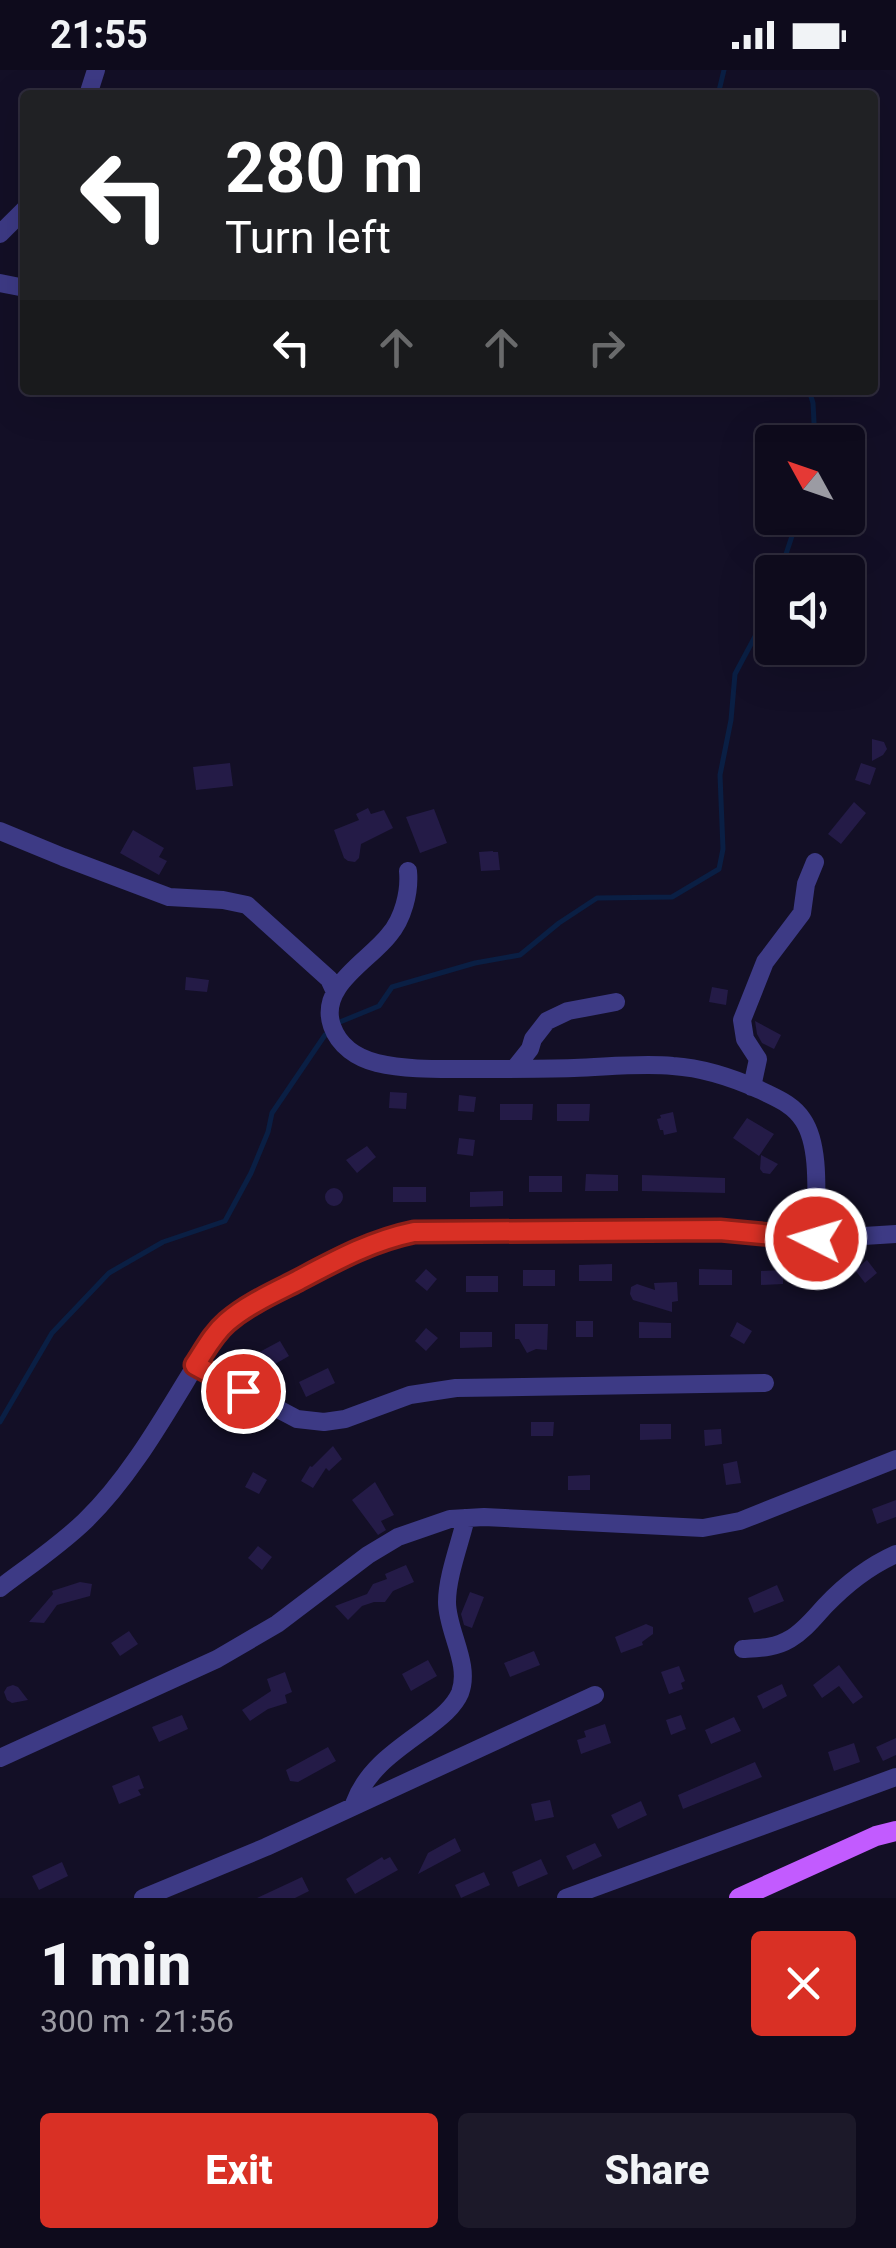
<!DOCTYPE html>
<html lang="en">
<head>
<meta charset="utf-8">
<style>
	:root { --surface:#0e0b1c; --page:#1c1929; --text:#f1f3f6; --muted:#9b9ba3; --line:#2e2b3b; --accent:#d93025 }
	body { margin:0; font-family:Roboto,sans-serif; background:var(--page); color:var(--text); height:100vh; display:flex; flex-direction:column; font-size:38px; white-space:nowrap }
	* { box-sizing:border-box; margin:0 }
	p { font-size:32px; color:var(--muted) }
	.icon { flex:none; width:55px; height:55px; fill:none; stroke:currentColor; stroke-width:2; stroke-linecap:round; stroke-linejoin:round }
	.map { position:relative; height:1828px; overflow:hidden }
	.details { display:flex; flex-direction:column; background:var(--surface); flex:1 }
	.details>* { flex:none }
	.hud { position:absolute; left:20px; top:20px; width:858px; height:305px; border-radius:10px; box-shadow:0 10px 40px #0002,0 0 0 2px var(--line); background:#202124; color:#fff; overflow:hidden }
	.needle { width:65px; rotate:310deg }
	.buttons { position:absolute; left:755px; top:355px; display:grid; gap:20px }
	.buttons a { display:grid; place-items:center; width:110px; height:110px; border-radius:10px; background:var(--surface); box-shadow:0 10px 40px #0002,0 0 0 2px var(--line); font-size:50px }
	.pin { position:absolute; display:grid; place-items:center; width:85px; height:85px; color:#fff; margin:-42px; border:5px solid #fff; border-radius:50%; box-shadow:0 2px 10px #0007 }
	.me { position:absolute; width:110px; margin:-55px; rotate:275deg; stroke-linejoin:round; filter:drop-shadow(0 0 8px #0008) }
	.turn { display:flex; align-items:center; gap:35px; height:210px; padding:0 40px; font-size:45px }
	.turn .icon { width:130px; height:130px; stroke-width:2.5 }
	.turn b { display:block; font-size:70px; line-height:85px }
	.lanes { display:flex; align-items:center; height:95px; padding:0 40px; background:#0003; justify-content:center; gap:50px; direction:ltr }
	.lanes .off { opacity:.35 }
	.round { display:grid; place-items:center; flex:none; width:105px; height:105px; border-radius:10px; background:var(--page) }
	.headline { display:flex; align-items:center; justify-content:space-between; height:170px; padding:0 40px }
	h1 { font-size:60px; font-weight:800; line-height:75px }
	.primary-button { display:flex; gap:20px; margin-top:auto; padding:20px 40px }
	.primary-button a { flex:1; height:115px; border-radius:10px; background:var(--accent); color:#fff; font-size:40px; font-weight:800; line-height:115px; text-align:center }
	.primary-button a+a { background:var(--page); color:var(--text) }
	.status { display:flex; justify-content:space-between; align-items:center; height:70px; padding:0 50px; background:var(--surface); direction:ltr }
	.status svg { height:28px; fill:currentColor }
	.map>svg:first-child { display:block }
	.lines { fill:none; stroke-linecap:round; stroke-linejoin:round }
	.stream { stroke:#0a1f44; stroke-width:5 }
	.building { fill:#241b47 }
	.minor { stroke:#3d3a85; stroke-width:18 }
	.major { stroke:#c25bff; stroke-width:20 }
	.route-casing { stroke:#8d1f18; stroke-width:25 }
	.route { stroke:#d93025; stroke-width:18 }
</style>
</head>
<body>
<div class="status"><b>21:55</b><svg viewBox="0 0 49 12"><path d="M0 12V9h3v3zM5 12V6h3v6zM10 12V3h3v9zM15 12V0h3v12zM26 1h20v11H26zM47 4h2v5h-2z"/></svg></div>
<div class="map">
<svg width="896" height="1828" viewBox="0 0 896 1828">
	<rect width="100%" height="100%" fill="#130f26"/>
	<g class="lines">
		<path class="stream" d="M718,25L724,0
			M809,320L813,333L815,372
			M780,502L798,448
			M335,954L379,936L392,917L475,893L520,885L559,853L597,828L672,827L719,799L723,779L720,705L731,650L735,604L766,546L772,526
			M0,1352L52,1263L109,1203L163,1172L225,1151L251,1103L268,1062L272,1043L325,965"/>
	</g>
	<path class="building" d="M872,669L884,672L887,679L883,685L872,691Z
		M230,693L233,716L196,720L193,697Z
		M861,693L876,698L870,715L855,710Z
		M854,732L866,743L841,774L828,764Z
		M368,738L371,744L384,740L393,758L361,774L359,788L355,792L348,791L344,788L334,760L359,750L356,744Z
		M434,739L447,773L420,783L406,747Z
		M133,760L164,778L159,787L167,791L159,805L120,783Z
		M493,781V782H498L500,800L481,801L479,782Z
		M186,907L209,910L207,922L185,920Z
		M712,917L728,920L726,935L709,932Z
		M755,951L781,965L774,979L762,973L757,964Z
		M390,1022L407,1023L406,1039L389,1038Z
		M459,1025L476,1027L474,1042L458,1041Z
		M500,1034H533L532,1050H500Z
		M557,1034H590L589,1051H557Z
		M673,1042L677,1062L664,1065L663,1060H660L657,1049L661,1048L660,1045Z
		M747,1048L774,1064L759,1086L733,1068Z
		M459,1068L475,1070L473,1086L457,1084Z
		M367,1076L376,1087L357,1103L346,1090Z
		M761,1085L778,1094L770,1104L763,1103L760,1099Z
		M586,1104L618,1105V1121H585Z
		M642,1105L725,1108V1123L642,1121Z
		M529,1106H562V1122H529Z
		M393,1117H426V1132H393Z
		M325 1127a9 9 0 1 1 18 0a9 9 0 1 1-18 0Z
		M503,1121V1136L470,1137V1122Z
		M867,1190L877,1203L865,1213L855,1200Z
		M612,1194V1211H579V1195Z
		M426,1199L437,1209L427,1221L415,1211Z
		M699,1199L732,1200V1215H699Z
		M523,1200H555V1216H523Z
		M783,1200V1214L761,1215V1201Z
		M466,1206H498V1222H466Z
		M677,1212L678,1231L672,1232V1242L633,1230L630,1224L631,1217L637,1214L655,1220L654,1213Z
		M576,1251H593V1267H576Z
		M639,1252L671,1253V1268H639Z
		M737,1252L752,1261L744,1274L730,1266Z
		M515,1254H548L547,1280L536,1279L527,1283L519,1269H515Z
		M426,1258L438,1268L426,1281L415,1271Z
		M460,1262H492V1277L460,1278Z
		M280,1271L289,1286L263,1301L254,1285Z
		M328,1298L335,1313L306,1327L299,1312Z
		M531,1352H554L553,1366H531Z
		M640,1354H671V1369L640,1370Z
		M721,1359L722,1374L705,1376L704,1360Z
		M333,1376L342,1389L329,1401L326,1398L313,1418L301,1411L310,1396L312,1397Z
		M737,1391L741,1413L726,1415L723,1394Z
		M253,1402L267,1410L259,1424L245,1417Z
		M590,1405V1420H568V1406Z
		M375,1412L394,1445L381,1451L386,1460L378,1465L352,1430Z
		M896,1430V1447L877,1454L872,1439Z
		M258,1476L272,1487L262,1500L248,1488Z
		M406,1495L414,1512L393,1521L385,1532H374L362,1536L348,1550L335,1536L367,1524L373,1514L387,1509L385,1504Z
		M80,1512L92,1514L90,1526L57,1535L44,1553L29,1552L53,1524L52,1521Z
		M777,1515L784,1531L754,1543L748,1528Z
		M470,1522L484,1527L472,1558L464,1555L461,1544Z
		M646,1554L653,1557V1564L642,1572L643,1575L621,1583L615,1567Z
		M129,1561L138,1574L120,1586L111,1573Z
		M534,1581L540,1595L510,1607L504,1593Z
		M428,1590L437,1606L411,1621L402,1604Z
		M839,1595L863,1627L853,1634L839,1616L822,1628L813,1615Z
		M679,1596L685,1611L681,1613L683,1619L669,1624L661,1602Z
		M285,1602L292,1622L285,1625L287,1633L268,1639L250,1651L242,1640L271,1621L267,1609Z
		M782,1614L787,1626L763,1639L757,1626Z
		M13,1615L18,1617L28,1630L12,1633L7,1630L4,1622L7,1617Z
		M182,1645L188,1659L159,1672L152,1657Z
		M681,1645L686,1659L671,1665L666,1650Z
		M734,1647L741,1661L711,1674L705,1660Z
		M605,1654L611,1673L581,1684L577,1670L586,1667L584,1661Z
		M896,1668V1685L883,1691L876,1677Z
		M854,1673L860,1692L834,1701L828,1682Z
		M328,1677L336,1691L298,1712L290,1711L286,1700Z
		M755,1692L762,1707L683,1739L678,1725Z
		M139,1705L144,1718L138,1720L141,1725L119,1734L112,1716Z
		M550,1730L554,1747L535,1751L531,1734Z
		M641,1731L647,1745L618,1759L611,1745Z
		M455,1768L461,1781L418,1804L428,1783Z
		M595,1773L602,1786L573,1800L566,1786Z
		M382,1787L384,1790L390,1787L398,1800L355,1824L346,1809Z
		M541,1789L548,1804L518,1817L512,1802Z
		M62,1792L68,1806L39,1820L32,1806Z
		M484,1802L490,1815L461,1828L455,1815Z
		M302,1807L309,1821L295,1828H257Z"/>
	<g class="lines">
		<path class="minor" d="M88,25L96,0
			M0,164L25,139
			M0,213L25,218
			M0,761L63,787L169,827L223,830L247,835L329,909L335,922
			M408,801C410,822 403,849 389,865C369,891 318,916 332,956C339,976 357,988 377,993C406,1000 438,999 468,999C503,999 539,999 574,998C607,997 640,993 673,996C704,998 731,1007 760,1020C776,1028 793,1034 803,1050C822,1078 815,1135 816,1169
			M515,998L530,979L533,969L547,951L568,941L616,932
			M752,1017L758,989L745,969L742,950L765,892L802,843L806,814L815,792
			M195,1295L297,1349L324,1352L345,1349L410,1325L456,1318L765,1313
			M0,1518C29,1496 59,1476 85,1451C136,1402 173,1330 212,1269C236,1240 270,1225 303,1207C339,1189 374,1170 414,1162L719,1160L816,1169L896,1164
			M743,1579C760,1578 775,1578 790,1569C804,1561 814,1548 825,1536C845,1515 869,1496 896,1484
			M0,1688L217,1589L277,1554L368,1485L398,1467L450,1449L484,1447L703,1458L740,1451L896,1389
			M354,1734C367,1698 398,1679 428,1657C440,1648 454,1637 460,1623C471,1594 447,1561 447,1532C447,1507 460,1473 466,1448
			M143,1828L266,1777L595,1625
			M566,1828L896,1707"/>
		<path class="major" d="M739,1828L876,1766L896,1761"/>
	</g>
	<g class="lines">
		<g class="route-casing">
			<path id="route" d="M243,1321L195,1295C205,1280 213,1264 227,1252C247,1235 271,1224 293,1213C333,1192 370,1171 414,1162L720,1160L816,1169"/>
		</g>
		<use href="#route" class="route"/>
	</g>
</svg>
<div class="buttons">
<a><svg class="needle" viewBox="-14 -14 28 28"><path d="M0-13l5 13h-10z" fill="#e53935"/><path d="M0 13l5-13h-10z" fill="#9b9ba3"/></svg></a>
<a><svg class="icon" aria-label="sound" viewBox="0 0 24 24"><path d="M4 9h4l5-4v14l-5-4H4zM17 9q2 3 0 6"/></svg></a>
</div>
<div class="pin" style="left:243px;top:1321px;background:#d93025"><svg class="icon" aria-label="arrive" viewBox="0 0 24 24"><path d="M6 21V4h12l-3 4 3 4H6"/></svg></div>
<svg class="me" style="left:816px;top:1169px" viewBox="-20 -20 40 40"><circle r="17" fill="#d93025" stroke="#fff" stroke-width="3"/><path d="M0-11L8 9 0 5-8 9z" fill="#fff"/></svg>
<div class="hud">
<div class="turn"><svg class="icon" aria-label="left" viewBox="0 0 24 24"><path d="M17 20v-9H6M10 6l-5 5 5 5"/></svg><div><b>280 m</b>Turn left</div></div>
<div class="lanes"><svg class="icon" aria-label="left" viewBox="0 0 24 24"><path d="M17 20v-9H6M10 6l-5 5 5 5"/></svg><svg class="icon off" aria-label="ahead" viewBox="0 0 24 24"><path d="M12 20V5M6 11l6-6 6 6"/></svg><svg class="icon off" aria-label="ahead" viewBox="0 0 24 24"><path d="M12 20V5M6 11l6-6 6 6"/></svg><svg class="icon off" aria-label="right" viewBox="0 0 24 24"><path d="M7 20v-9h11M14 6l5 5-5 5"/></svg></div>
</div>
</div>
<section class="details">
<div class="headline"><div><h1>1 min</h1><p>300 m · 21:56</p></div><a class="round" style="background:#d93025;color:#fff"><svg class="icon" aria-label="close" viewBox="0 0 24 24"><path d="M6 6l12 12M18 6L6 18"/></svg></a></div>
<div class="primary-button"><a>Exit</a><a>Share</a></div>
</section>
</body>
</html>
